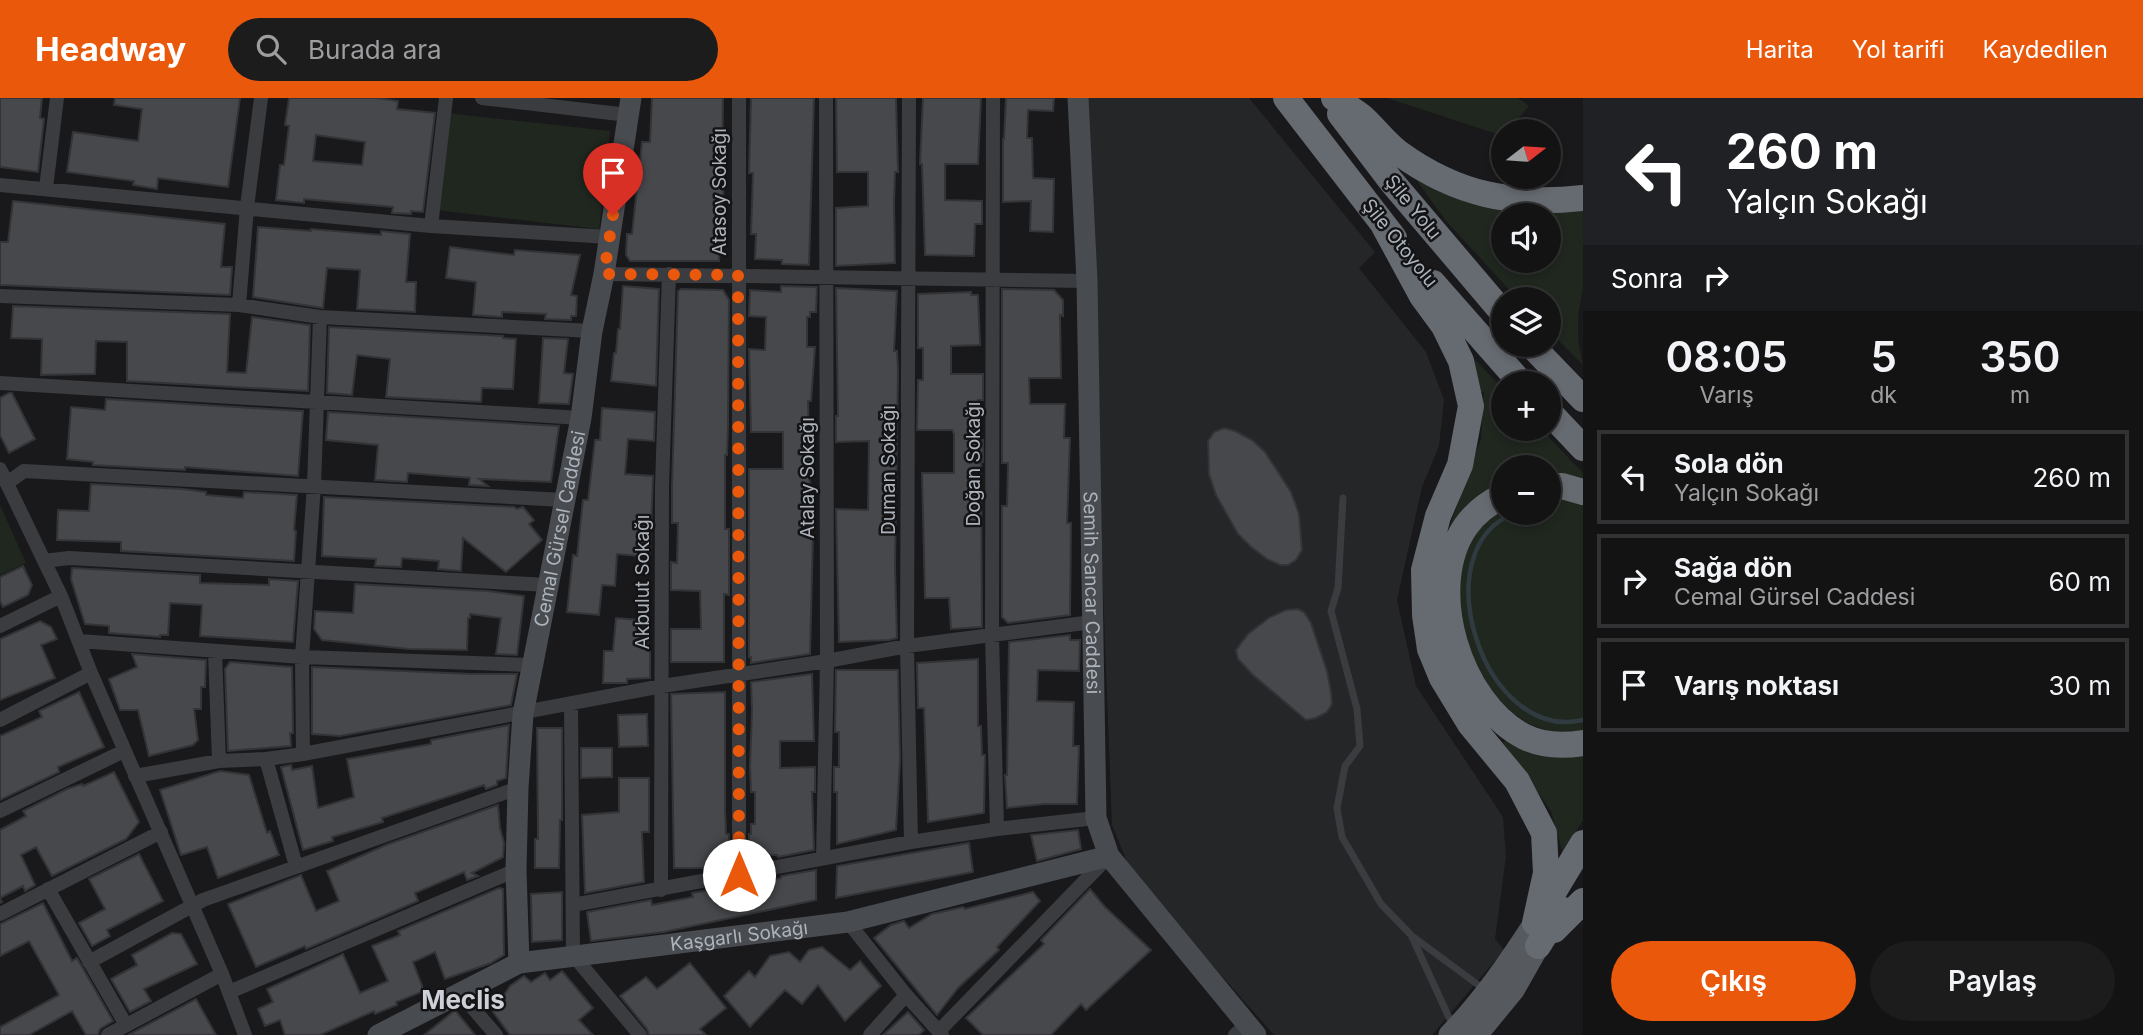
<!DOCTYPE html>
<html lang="tr">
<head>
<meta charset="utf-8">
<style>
	:root { --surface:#131314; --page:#1c1c1d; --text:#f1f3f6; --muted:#9d9ea0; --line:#323234; --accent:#ea580c }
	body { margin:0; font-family:Inter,sans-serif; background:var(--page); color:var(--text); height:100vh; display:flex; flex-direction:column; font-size:26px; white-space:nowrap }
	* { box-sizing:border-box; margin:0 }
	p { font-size:23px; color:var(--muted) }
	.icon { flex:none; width:38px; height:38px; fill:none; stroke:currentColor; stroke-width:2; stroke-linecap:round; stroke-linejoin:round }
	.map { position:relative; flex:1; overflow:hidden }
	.side { display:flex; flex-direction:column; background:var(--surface); width:560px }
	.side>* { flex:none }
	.guide { background:#202124; color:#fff; overflow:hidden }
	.needle { width:46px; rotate:73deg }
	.tools { position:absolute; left:1491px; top:21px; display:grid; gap:14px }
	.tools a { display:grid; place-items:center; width:70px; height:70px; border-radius:50%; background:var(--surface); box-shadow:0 4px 10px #0003,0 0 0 2px var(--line); font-size:35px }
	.pin { position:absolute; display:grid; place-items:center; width:60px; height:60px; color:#fff; margin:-72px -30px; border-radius:50% 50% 50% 0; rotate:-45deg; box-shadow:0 0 7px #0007 }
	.pin .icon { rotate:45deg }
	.me { position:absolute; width:77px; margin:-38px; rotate:0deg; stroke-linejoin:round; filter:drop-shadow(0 0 5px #0008) }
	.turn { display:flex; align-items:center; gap:24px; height:147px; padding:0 28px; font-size:32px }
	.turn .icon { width:91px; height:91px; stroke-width:2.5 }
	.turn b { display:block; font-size:49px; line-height:60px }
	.then { display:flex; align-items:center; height:66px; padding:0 28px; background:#0003; gap:14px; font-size:26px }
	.eta { display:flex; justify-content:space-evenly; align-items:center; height:119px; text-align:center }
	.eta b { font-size:42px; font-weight:600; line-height:49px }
	.primary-button { display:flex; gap:14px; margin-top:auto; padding:14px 28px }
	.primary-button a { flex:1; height:80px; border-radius:42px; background:var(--accent); color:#fff; font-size:28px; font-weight:600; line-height:80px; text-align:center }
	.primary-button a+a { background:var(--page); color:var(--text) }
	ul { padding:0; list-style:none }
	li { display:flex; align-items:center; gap:21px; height:94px; margin:0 14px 10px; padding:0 14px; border:4px solid var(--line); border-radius:0px }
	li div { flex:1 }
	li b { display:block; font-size:26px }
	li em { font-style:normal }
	header { display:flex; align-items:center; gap:42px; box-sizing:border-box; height:98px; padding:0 35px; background:var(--accent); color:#fff }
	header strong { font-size:33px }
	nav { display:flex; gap:38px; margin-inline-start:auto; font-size:24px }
	.search { width:490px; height:63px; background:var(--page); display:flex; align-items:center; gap:18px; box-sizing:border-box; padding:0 24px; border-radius:38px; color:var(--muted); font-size:26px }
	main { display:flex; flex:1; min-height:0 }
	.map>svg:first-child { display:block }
	.built { fill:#252628 }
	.green { fill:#1f271f; fill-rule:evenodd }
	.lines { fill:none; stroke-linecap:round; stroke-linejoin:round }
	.stream { stroke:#2f3b40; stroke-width:4.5 }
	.building { fill:#46484b; stroke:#333437; stroke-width:2; fill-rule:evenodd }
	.lane { stroke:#3a3c40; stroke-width:7 }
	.street { stroke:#3a3c40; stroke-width:14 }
	.secondary { stroke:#484b50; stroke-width:21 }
	.primary { stroke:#565a5f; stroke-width:23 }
	.highway { stroke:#666b71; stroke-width:26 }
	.route { stroke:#ea580c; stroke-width:12; stroke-dasharray:0 21.6 }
	.labels { text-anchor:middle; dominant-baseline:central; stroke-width:5; stroke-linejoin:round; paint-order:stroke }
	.street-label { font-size:19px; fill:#acb3bb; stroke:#141416 }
	.district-label { font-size:26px; font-weight:bold; fill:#cdd1d7; stroke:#141416 }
</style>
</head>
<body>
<header>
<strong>Headway</strong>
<div class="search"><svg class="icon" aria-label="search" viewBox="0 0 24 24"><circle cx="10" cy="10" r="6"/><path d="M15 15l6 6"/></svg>Burada ara</div>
<nav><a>Harita</a><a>Yol tarifi</a><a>Kaydedilen</a></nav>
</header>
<main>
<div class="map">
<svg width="1583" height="937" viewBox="0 0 1583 937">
	<rect width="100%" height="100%" fill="#19191b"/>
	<path class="built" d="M1084,0H1249L1375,154L1359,170L1426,254L1444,302L1439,348L1422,389L1397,502L1416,588L1503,719L1506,758L1495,841L1504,852L1432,937H1274L1132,776L1112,727Z"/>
	<path class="green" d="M1387,0H1518L1529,8L1508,33H1503V38Z
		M447,15L610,33L599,131L436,112Z
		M1412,76L1583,109V189L1578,219V241L1583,267L1549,233V201H1518L1446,123ZM1503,117H1549V163H1503Z
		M1469,255L1503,291V331H1541L1583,375V386L1549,376V369H1503V385L1468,408L1447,436L1481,341L1484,294H1479Z
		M1549,398L1583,406V632C1565,638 1543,633 1526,624C1474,592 1448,518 1464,459C1470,437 1486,424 1503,410V415H1549Z
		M0,407L26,465L0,477Z
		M1508,640L1583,653V722L1563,756L1551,713L1503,645Z"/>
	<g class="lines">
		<path class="stream" d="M1515,415C1421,450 1483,646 1583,622"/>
	</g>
	<path class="building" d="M0,0H42L40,20L44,21L38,74L0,69Z
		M115,0H240L228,89L158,80L157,91L133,87L134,83L67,74L73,34L138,43L142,11L114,7Z
		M289,0H377L398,3L397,11L435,15L423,114L411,113V116L392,115L393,109L304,101V105L276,102L280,67H284L289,28L285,27ZM316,37L365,44L362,67L313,63Z
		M652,0H723L722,83H724L719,163H630L626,157L627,136H632L642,44H650Z
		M751,0H814L809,167L782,166V162L755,161L756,136H751L753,75H749Z
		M836,0H896L898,74H895L894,105L895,165L836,168V110L868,108V74H837Z
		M923,0H981L978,66H945V102L982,103V126H975L974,158L925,157L922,66H920Z
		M1006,0H1054L1053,13L1028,12L1027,40H1032L1033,80L1054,81L1053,134L1030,133L1031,103L1003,104V41H1004Z
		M13,103L225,126L221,169H232L230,197L0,187V144H8Z
		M258,129L311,133V131L381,137V133L410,136L406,184H416L415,214L357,211L360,172L327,170L323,210L253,199Z
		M450,149L514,157L515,152L580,157L571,197L577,198L576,218H571V222L545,221L546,216L502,214V219L473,217L476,184L446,180Z
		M623,188L659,191L656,288L611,283L614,255H616L618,231H620Z
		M781,188L817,189L816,214H810V219H807V249H815L811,303H808L811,437H813L810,556L751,565V559H749V371H783V334H751L749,251L765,252L766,219L749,218L750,192L781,194Z
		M836,190L897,193L894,253H897L898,273L895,470L897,540L889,542L839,544L836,411L868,412L869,343L836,344V318H838Z
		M681,191L723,192L729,202L728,327L727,357H725V431H729V497L724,496V564H671V531H701L700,493L671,492V464L677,465L678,425H672V388L678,193Z
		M1002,191L1054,192L1063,202V218L1060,217L1061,280H1029L1030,306H1065L1064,340H1070L1067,425H1071L1070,517L1008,525L1002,519V408H1007L1008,365H1002Z
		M971,194V197H978L980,247L951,248V276H983V302H978V342H983V364H981L982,529L951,531L949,500H925L922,375H954V336L952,332H917L918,282H923V250H918V196Z
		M13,208L230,216L227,274L246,275L252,219L310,227L308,293L127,283V244L96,243L95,276L41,277L42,241L11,240Z
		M329,229L503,238V240L516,241L513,291L482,290L481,304L386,299L390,261L357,257L352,297L327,295Z
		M543,240L568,241L564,275L573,276L569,306L539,305Z
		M9,295H12L35,341L9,355L0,337V300Z
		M106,301L303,313L298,378L185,369V372L93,367V364L67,361L71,309L105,312Z
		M602,310L655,314L654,343L628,341L625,376L653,378L650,459L617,456L615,488L602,487L599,517L567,514L573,457L577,458L583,402H588L595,342H600Z
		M328,314L559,328L551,384L479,381L488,388L469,387L470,380L408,375L407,384L375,382L378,347L326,342Z
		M1224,330L1235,333L1252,342L1265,354L1291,394L1299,416L1302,452L1296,462L1288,467H1280L1267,461L1251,449L1238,436L1216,397L1209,376L1208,343L1214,334Z
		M91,386L183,391L206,394V397L243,400L244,394L297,397L294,432L296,433L294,463L121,453V444L57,442L58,412L89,413Z
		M324,399L514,409L517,411L523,409L534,422L529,426L542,442L506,474L463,440L461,473L438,471L439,463L402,460L401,469L375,468L376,461L322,458Z
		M23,468L32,487L28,497L3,509L0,503V479Z
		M72,470L200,477V485L269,487V481L298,483L293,544L200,538L202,507L170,505L168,537H160V539L109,535V528L85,526L71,481Z
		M355,486L488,493L524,498L517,557L496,556L501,520L470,516V520H468L467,552L409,551L322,542L314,531L315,513L353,515Z
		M1298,511L1304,514L1311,525L1327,573L1331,594L1332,606L1327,614L1316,620L1306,622L1253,577L1238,561L1236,552L1248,536L1270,519L1286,512Z
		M616,520L649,523L647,553H650V580L627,581V585H603L604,553H613Z
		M40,523L51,529L57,541L41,547L55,580L0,602V541Z
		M1070,537V542H1080L1079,573L1038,572L1037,603L1074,604L1073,648H1079L1077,706H1044L1007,710L1005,677H1007L1009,544Z
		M132,556L206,562L205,589H201V611H194L198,642L193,647L149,658L138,612H120L109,581L137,569Z
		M978,561V628H981L982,657H985L984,715L928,724L924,610H918L917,565Z
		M230,564L292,569L293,635H290L291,648L228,653L225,571Z
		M312,569L471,576H517L511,607L340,638L312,636Z
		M836,572H898L900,661L896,732L837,746V694H834V669H839V634H835Z
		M812,576L814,643H780V670L815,669V694H812L814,752L778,759L777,757H749V736H751V726H755V694H751L750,668L752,613L751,584Z
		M79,594L104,649L58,669L59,674L0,702V638L42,619L39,613Z
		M725,594V711L726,736H729V768L717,770H674L671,596Z
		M647,616L648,648L619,649L618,617Z
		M509,627L506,680L497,683V687L486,691L484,687L382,720L383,724L332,739L333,743L303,752L281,669L291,667L292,672L312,668L318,710L354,699L347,661L431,646V642Z
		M537,630H562V722H560L559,770H535V741H538Z
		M581,650H612V679L581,680Z
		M220,673L249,677L267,735L270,733L279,757L218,780L207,749L181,757L160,692Z
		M114,674L139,724L126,741L52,778L36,749L21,757L35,787L25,793L23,788L0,800L2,804L0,805V732L26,718L23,713L67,691L82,686L83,688Z
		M619,680H649V734H642L644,784L585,795L582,717L619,714Z
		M498,707L500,730L504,745L503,759L472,775L478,778L467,782L464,774L415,795L418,803L306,851L305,848L256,869L228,806L301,777L316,813L339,803L327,773L386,747Z
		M1078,732L1081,751L1037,763L1031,737Z
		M969,745L973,774L836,800L837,768Z
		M139,756L163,803L107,832L110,838L92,848L79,825L105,811L89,781Z
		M816,772V802L664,834L591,843L587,814L651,802L652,807L693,799L692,795L781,780V778Z
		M499,790L503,791L504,857L491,865L445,881L435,854L413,864L424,893L396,904L397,907L375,916L374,913L320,937H285L280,922L265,928L258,911L273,904L267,891L343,856L360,895L388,883L372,848L400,837L398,833Z
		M1090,791L1105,809L1151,852L1086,912L1081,906L1051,937H983L966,920L1044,846L1041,842Z
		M562,794V842L532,844L531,796Z
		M1033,794L1040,803L997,849L999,852L958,890L937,917L874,840L891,827L904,823L909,830L932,816L963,809L965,811Z
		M43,805L72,863L77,860L113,923L100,931L98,937H86L72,913L29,937H0V929L59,897L29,843L0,858V826Z
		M172,835L181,836L197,866L144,891L151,903L130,914L111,881L137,867L132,857Z
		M822,849L850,872L860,863L881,888L845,923L818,887L802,906L785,892L750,929L724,898L749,873L755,879L770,858L789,854L800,864L809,852Z
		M690,865L726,910L700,931L706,937H649L647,931L620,898L646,879L657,891Z
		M562,873L593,910L579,922L593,937H510L493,914L510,888L524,878L531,884L545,875L550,882Z
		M196,901L216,937H128Z
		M455,912L475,937H424L454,913Z
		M908,914L924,932L919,937H883Z"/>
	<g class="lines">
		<path class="lane" d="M1343,400L1338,490L1331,513L1357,611L1360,648L1345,668L1337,710L1342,739L1381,806L1412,838L1485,892
			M1412,839L1452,926"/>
		<path class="street" d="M482,0L628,17
			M909,0L907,548L911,744
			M993,0L992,537L997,731
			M0,87L431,128L609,139
			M46,90L57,0
			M431,128L446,0
			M604,176L1087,183
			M0,198L239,207L320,219L592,233
			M239,207L247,109L261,0
			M0,285L581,320
			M0,371L61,498L91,575L222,876L245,937
			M7,385L24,373L564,402
			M44,463L69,460L547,487
			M0,528L61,498
			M79,543L302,559L531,567
			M215,554L219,663
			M571,606L573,857L640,937
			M0,622L91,575
			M303,656L302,559L314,387L320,219
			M266,661L296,768
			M135,678L219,663L266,661L303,656L662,588L827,563L907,548L1092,524
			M0,713L124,653
			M823,760L827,563L826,0
			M739,777V0
			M48,791L126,927
			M661,792L662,388L669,176
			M573,807L911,744L997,731L1096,720
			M0,816L161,734
			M848,824L906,897L942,937
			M89,864L203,802L518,690
			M229,894L516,772
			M460,895L496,937
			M939,933L1108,759
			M108,937L222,876
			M870,937L906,897
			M1235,937L1247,926"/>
		<g class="secondary">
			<path id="s1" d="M1078,0L1087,183L1096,720L1109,758L1256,937"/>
			<path id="s2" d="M519,865L516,772L518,690L523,616L581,320L592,233L604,176L631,0"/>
			<path id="s3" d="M378,937L519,865L848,824L1109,758"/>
		</g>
		<path class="primary" d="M1450,937C1483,903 1509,865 1535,825
			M1476,937L1513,892L1538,848"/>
		<path class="highway" d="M1286,0L1394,140
			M1334,0C1343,6 1352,11 1361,18C1374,29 1385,45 1399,55C1457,97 1513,108 1583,100
			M1340,16L1391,83L1503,215
			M1384,128L1422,198L1444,228L1461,263L1471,308L1460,367L1438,418L1424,472L1425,517L1430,551L1442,580L1470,626L1517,683L1544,735L1546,775L1535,825
			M1433,185L1521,285
			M1531,247L1583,301
			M1549,314L1583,350
			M1549,388H1562L1583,394
			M1503,398C1488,405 1476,414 1466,428C1423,489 1459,606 1525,639C1543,648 1564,648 1583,645
			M1545,808L1583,745
			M1554,832L1583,803
			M1538,848L1561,811"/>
	</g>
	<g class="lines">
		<path class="route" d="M613,117L604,176L738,177L739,777"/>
	</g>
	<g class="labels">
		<g class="street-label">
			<text transform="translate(719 94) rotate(-90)">Atasoy Sokağı</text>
			<text transform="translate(1413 109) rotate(51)">Şile Yolu</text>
			<text transform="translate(1400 145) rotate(51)">Şile Otoyolu</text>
			<text transform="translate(973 366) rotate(-90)">Doğan Sokağı</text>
			<text transform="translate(888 372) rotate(-90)">Duman Sokağı</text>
			<text transform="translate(807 380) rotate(-90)">Atalay Sokağı</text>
			<text stroke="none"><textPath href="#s2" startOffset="438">Cemal Gürsel Caddesi</textPath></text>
			<text transform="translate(642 484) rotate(-90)">Akbulut Sokağı</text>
			<text stroke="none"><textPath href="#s1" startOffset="495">Semih Sancar Caddesi</textPath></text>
			<text stroke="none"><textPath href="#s3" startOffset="380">Kaşgarlı Sokağı</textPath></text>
		</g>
		<g class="district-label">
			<text x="463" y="901">Meclis</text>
		</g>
	</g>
</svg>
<div class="tools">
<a><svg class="needle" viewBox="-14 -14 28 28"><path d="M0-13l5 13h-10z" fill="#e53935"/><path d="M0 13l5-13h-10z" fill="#9d9ea0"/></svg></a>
<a><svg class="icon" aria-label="sound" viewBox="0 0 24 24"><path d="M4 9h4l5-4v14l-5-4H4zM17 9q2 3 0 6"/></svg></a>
<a><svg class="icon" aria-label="layers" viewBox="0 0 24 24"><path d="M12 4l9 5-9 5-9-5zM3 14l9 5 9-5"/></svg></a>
<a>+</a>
<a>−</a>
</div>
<div class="pin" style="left:613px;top:117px;background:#d93025"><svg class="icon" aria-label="arrive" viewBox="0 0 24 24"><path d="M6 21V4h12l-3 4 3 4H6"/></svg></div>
<svg class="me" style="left:739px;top:777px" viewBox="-20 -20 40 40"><circle r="19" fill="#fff"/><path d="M0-13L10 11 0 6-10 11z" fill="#ea580c"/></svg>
</div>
<section class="side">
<div class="guide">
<div class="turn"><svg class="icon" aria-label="left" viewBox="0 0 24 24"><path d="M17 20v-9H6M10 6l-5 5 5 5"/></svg><div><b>260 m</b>Yalçın Sokağı</div></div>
<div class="then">Sonra<svg class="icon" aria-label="right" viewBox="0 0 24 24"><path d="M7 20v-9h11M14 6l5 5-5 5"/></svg></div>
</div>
<div class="eta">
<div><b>08:05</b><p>Varış</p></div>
<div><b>5</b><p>dk</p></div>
<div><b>350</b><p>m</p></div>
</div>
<ul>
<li><svg class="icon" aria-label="left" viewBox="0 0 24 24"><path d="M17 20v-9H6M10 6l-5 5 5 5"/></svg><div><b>Sola dön</b><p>Yalçın Sokağı</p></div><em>260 m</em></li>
<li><svg class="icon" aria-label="right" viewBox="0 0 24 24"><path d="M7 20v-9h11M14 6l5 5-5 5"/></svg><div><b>Sağa dön</b><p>Cemal Gürsel Caddesi</p></div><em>60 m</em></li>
<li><svg class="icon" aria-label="arrive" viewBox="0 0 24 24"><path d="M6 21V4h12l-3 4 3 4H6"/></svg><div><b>Varış noktası</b></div><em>30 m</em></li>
</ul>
<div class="primary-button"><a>Çıkış</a><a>Paylaş</a></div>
</section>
</main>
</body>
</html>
